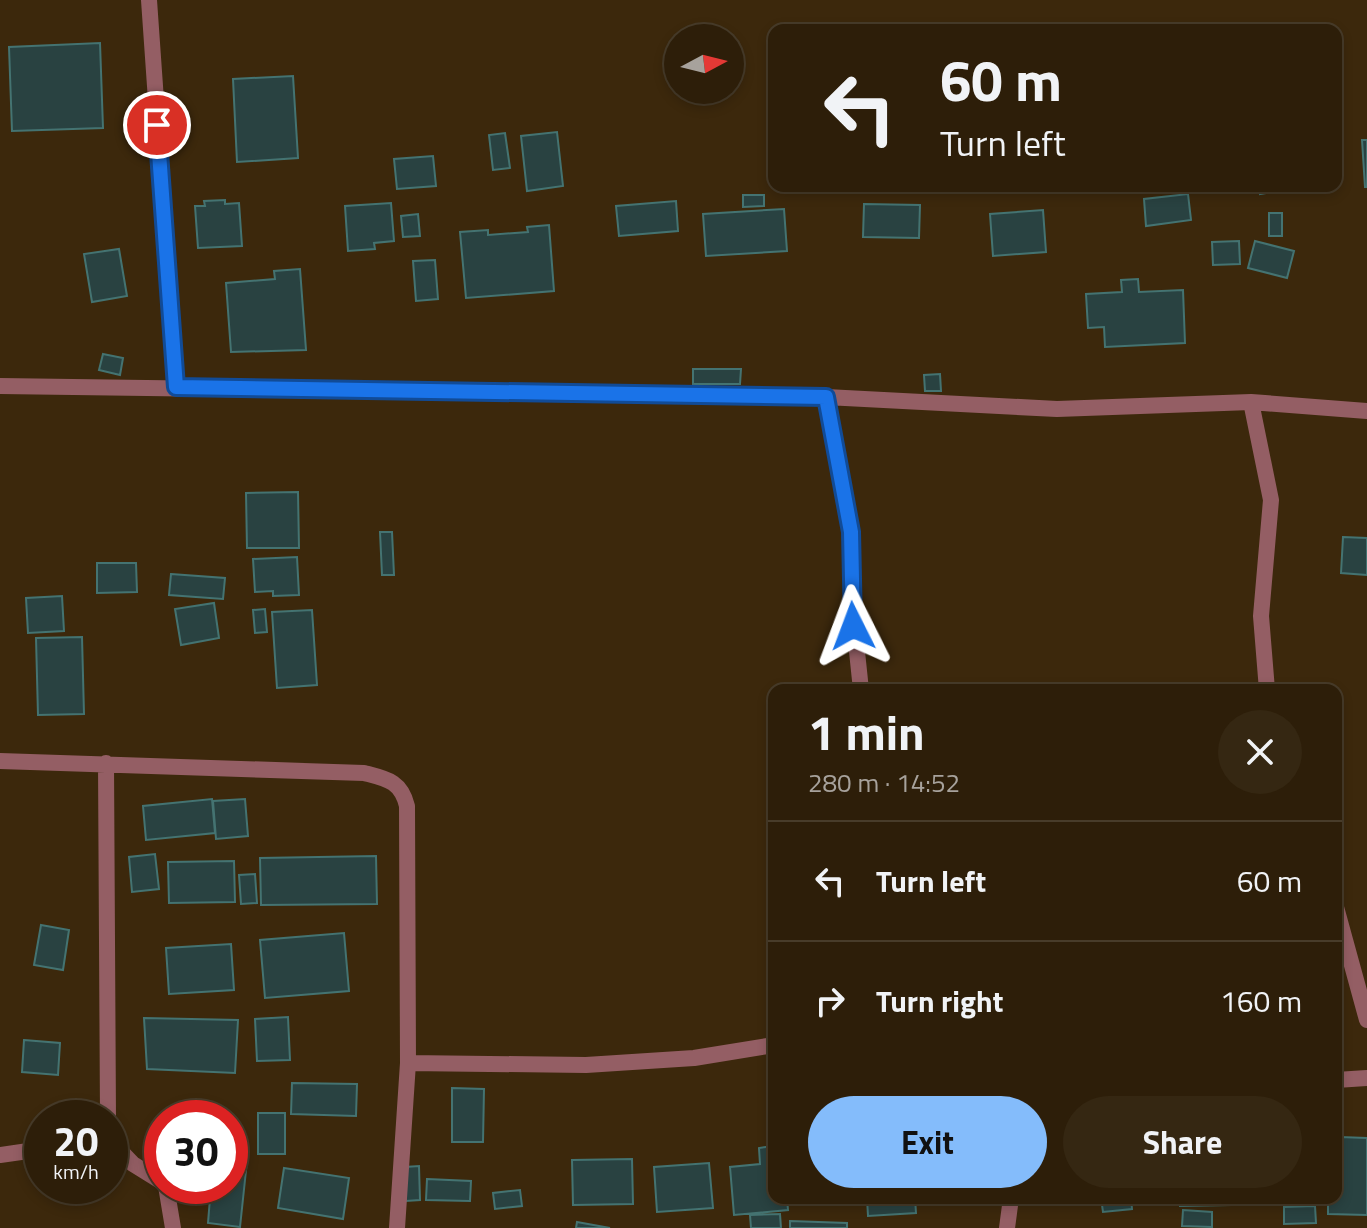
<!DOCTYPE html>
<html lang="en">
<head>
<meta charset="utf-8">
<style>
	:root { --surface:#2d1e09; --page:#352712; --text:#f1f3f6; --muted:#a7a29c; --line:#483c2a; --accent:#84bcfb }
	body { margin:0; font-family:"Titillium Web",sans-serif; background:var(--page); color:var(--text); height:100vh; display:flex; flex-direction:column; font-size:30px; white-space:nowrap }
	* { box-sizing:border-box; margin:0 }
	p { font-size:26px; color:var(--muted) }
	.icon { flex:none; width:44px; height:44px; fill:none; stroke:currentColor; stroke-width:2; stroke-linecap:round; stroke-linejoin:round }
	.map { position:relative; flex:1; overflow:hidden }
	.panel { position:absolute; left:768px; top:684px; width:574px; height:520px; display:flex; flex-direction:column; background:var(--surface); border-radius:16px; box-shadow:0 4px 12px #0003,0 0 0 2px var(--line) }
	.panel>* { flex:none }
	.top-card { position:absolute; left:768px; top:24px; width:574px; height:168px; border-radius:16px; box-shadow:0 4px 12px #0003,0 0 0 2px var(--line); background:#2d1e09; color:var(--text); overflow:hidden }
	.needle { width:52px; rotate:83deg }
	.tools { position:absolute; left:664px; top:24px; display:grid; gap:16px }
	.tools a { display:grid; place-items:center; width:80px; height:80px; border-radius:50%; background:var(--surface); box-shadow:0 4px 12px #0003,0 0 0 2px var(--line); font-size:40px }
	.speed { position:absolute; left:24px; top:1100px; display:flex; gap:16px; font-size:40px; font-weight:700; text-align:center }
	.speed>* { display:grid; place-content:center; width:104px; height:104px; border-radius:50%; background:var(--surface); box-shadow:0 4px 12px #0003,0 0 0 2px var(--line); line-height:1 }
	.speed small { font-size:20px; font-weight:400 }
	.speed .limit { border:12px solid #d22; background:#fff; color:#111 }
	.pin { position:absolute; display:grid; place-items:center; width:68px; height:68px; color:#fff; margin:-34px; border:4px solid #fff; border-radius:50%; box-shadow:0 2px 8px #0007 }
	.me { position:absolute; width:88px; margin:-44px; rotate:357deg; stroke-linejoin:round; filter:drop-shadow(0 0 6px #0008) }
	.turn { display:flex; align-items:center; gap:28px; height:168px; padding:0 40px; font-size:36px }
	.turn .icon { width:104px; height:104px; stroke-width:2.5 }
	.turn b { display:block; font-size:56px; line-height:68px }
	.round { display:grid; place-items:center; flex:none; width:84px; height:84px; border-radius:42px; background:var(--page) }
	.head { display:flex; align-items:center; justify-content:space-between; height:136px; padding:0 40px }
	h1 { font-size:48px; font-weight:700; line-height:60px }
	.action { display:flex; gap:16px; margin-top:auto; padding:16px 40px }
	.action a { flex:1; height:92px; border-radius:48px; background:var(--accent); color:#111; font-size:32px; font-weight:700; line-height:92px; text-align:center }
	.action a+a { background:var(--page); color:var(--text) }
	ul { padding:0; list-style:none }
	li { display:flex; align-items:center; gap:24px; height:120px; padding:0 40px; border-top:2px solid var(--line) }
	li div { flex:1 }
	li b { display:block; font-size:30px }
	li em { font-style:normal }
	.map>svg:first-child { display:block }
	.building { fill:#294241; stroke:#447371; stroke-width:2 }
	.lines { fill:none; stroke-linecap:round; stroke-linejoin:round }
	.street { stroke:#945e64; stroke-width:16 }
	.route-casing { stroke:#114b97; stroke-width:20 }
	.route { stroke:#1a73e8; stroke-width:14 }
</style>
</head>
<body>
<div class="map">
<svg width="1367" height="1228" viewBox="0 0 1367 1228">
	<rect width="100%" height="100%" fill="#3c280c"/>
	<path class="building" d="M100,43L103,128L12,131L9,47Z
		M293,76L298,158L237,162L233,79Z
		M557,132L563,186L527,191L521,136Z
		M505,133L510,168L493,170L489,135Z
		M1362,140H1367V187H1365Z
		M433,156L436,186L397,189L394,159Z
		M1259,186H1299L1300,187L1260,194Z
		M1188,194L1191,220L1146,226L1144,199Z
		M743,195H764V206L743,207Z
		M225,200V204L239,203L242,246L198,248L195,206H205L204,201Z
		M676,201L678,231L619,236L616,206Z
		M391,203L394,241L374,243L375,249L348,251L345,206Z
		M864,204L920,205L919,238L863,237Z
		M784,209L787,251L706,256L703,214Z
		M1043,210L1046,252L993,256L990,214Z
		M1269,213H1282V236H1269Z
		M418,214L420,236L403,237L401,216Z
		M549,225L554,291L466,298L460,232L488,230V235L528,232L527,227Z
		M1239,241L1240,264L1213,265L1212,242Z
		M1255,241L1294,251L1287,278L1248,268Z
		M119,249L127,296L92,302L84,254Z
		M435,260L438,299L416,301L413,261Z
		M300,269L306,350L231,352L226,283L275,279L274,271Z
		M1138,279L1139,292L1183,290L1185,343L1105,347L1104,327L1088,328L1086,294L1122,292L1121,280Z
		M103,354L123,358L120,375L99,370Z
		M693,369H741L740,384H693Z
		M940,374L941,391H925L924,375Z
		M298,492L299,548H247L246,493Z
		M380,532H392L394,575H382Z
		M1343,537L1367,538V575L1341,573Z
		M297,557L299,595L273,596V591L255,592L253,559Z
		M97,563H136L137,592L97,593Z
		M171,574L225,578L223,599L169,595Z
		M62,596L64,631L28,633L26,598Z
		M214,603L219,638L181,645L175,609Z
		M265,609L267,632L255,633L253,610Z
		M312,610L317,685L277,688L272,612Z
		M82,637L84,714L38,715L36,638Z
		M212,799L215,833L146,840L143,806Z
		M245,799L248,836L216,839L213,801Z
		M155,854L159,889L132,892L129,857Z
		M376,856L377,904L261,905L260,858Z
		M234,861L235,902L169,903L168,862Z
		M255,874L257,903L241,904L239,875Z
		M41,925L69,930L63,970L34,965Z
		M344,933L349,991L265,998L260,940Z
		M231,944L234,990L169,994L166,948Z
		M288,1017L290,1060L257,1061L255,1019Z
		M144,1018L238,1020L235,1073L147,1069Z
		M24,1040L60,1043L58,1075L22,1072Z
		M292,1083L357,1084L356,1116L291,1114Z
		M452,1088L484,1089L483,1142H452Z
		M258,1113H285V1154H258Z
		M1340,1137L1367,1138V1215L1328,1214V1198H1336Z
		M774,1146V1198H787L788,1210L734,1215L730,1167L760,1164L759,1148Z
		M230,1159L247,1161L240,1227L208,1223L211,1186H230Z
		M632,1159L633,1204L573,1205L572,1160Z
		M709,1163L713,1208L657,1212L654,1167Z
		M419,1166L420,1200L406,1201L405,1167Z
		M284,1168L349,1178L343,1219L278,1208Z
		M427,1179L471,1181L470,1201L426,1200Z
		M520,1190L522,1206L495,1209L493,1193Z
		M793,1198H843V1203L794,1204Z
		M867,1198H915L916,1213L868,1216Z
		M1101,1198H1131L1132,1209L1103,1212Z
		M1180,1198H1231V1205L1180,1206Z
		M1315,1206L1316,1223L1284,1224V1207Z
		M1183,1210L1212,1212V1227L1182,1226Z
		M780,1214L781,1228H751L750,1215Z
		M790,1221L847,1223V1228H790Z
		M577,1222L610,1228H576Z"/>
	<g class="lines">
		<path class="street" d="M149,0L176,387
			M0,386L826,397L1057,409L1251,402L1367,411
			M826,397L851,532V594L861,690
			M1251,402L1271,500L1261,616L1267,690
			M0,761L364,773C387,779 401,781 407,806L408,1063L397,1228
			M106,763L108,1118
			M1336,907L1367,1020
			M408,1063L586,1065L694,1058L774,1045
			M1336,1080L1367,1078
			M110,1140L133,1164L162,1182
			M0,1155L42,1149
			M166,1186L173,1228
			M1007,1228L1011,1198"/>
	</g>
	<g class="lines">
		<g class="route-casing">
			<path id="route" d="M157,125L176,387L826,397L851,532L853,626"/>
		</g>
		<use href="#route" class="route"/>
	</g>
</svg>
<div class="tools">
<a><svg class="needle" viewBox="-14 -14 28 28"><path d="M0-13l5 13h-10z" fill="#e53935"/><path d="M0 13l5-13h-10z" fill="#a7a29c"/></svg></a>
</div>
<div class="speed"><div>20<small>km/h</small></div><div class="limit">30</div></div>
<div class="pin" style="left:157px;top:125px;background:#d93025"><svg class="icon" aria-label="arrive" viewBox="0 0 24 24"><path d="M6 21V4h12l-3 4 3 4H6"/></svg></div>
<svg class="me" style="left:853px;top:626px" viewBox="-20 -20 40 40"><path d="M0-17L14 15 0 8-14 15z" fill="#1a73e8" stroke="#fff" stroke-width="4"/></svg>
<div class="top-card">
<div class="turn"><svg class="icon" aria-label="left" viewBox="0 0 24 24"><path d="M17 20v-9H6M10 6l-5 5 5 5"/></svg><div><b>60 m</b>Turn left</div></div>
</div>
<section class="panel">
<div class="head"><div><h1>1 min</h1><p>280 m · 14:52</p></div><a class="round"><svg class="icon" aria-label="close" viewBox="0 0 24 24"><path d="M6 6l12 12M18 6L6 18"/></svg></a></div>
<ul>
<li><svg class="icon" aria-label="left" viewBox="0 0 24 24"><path d="M17 20v-9H6M10 6l-5 5 5 5"/></svg><div><b>Turn left</b></div><em>60 m</em></li>
<li><svg class="icon" aria-label="right" viewBox="0 0 24 24"><path d="M7 20v-9h11M14 6l5 5-5 5"/></svg><div><b>Turn right</b></div><em>160 m</em></li>
</ul>
<div class="action"><a>Exit</a><a>Share</a></div>
</section>
</div>
</body>
</html>
